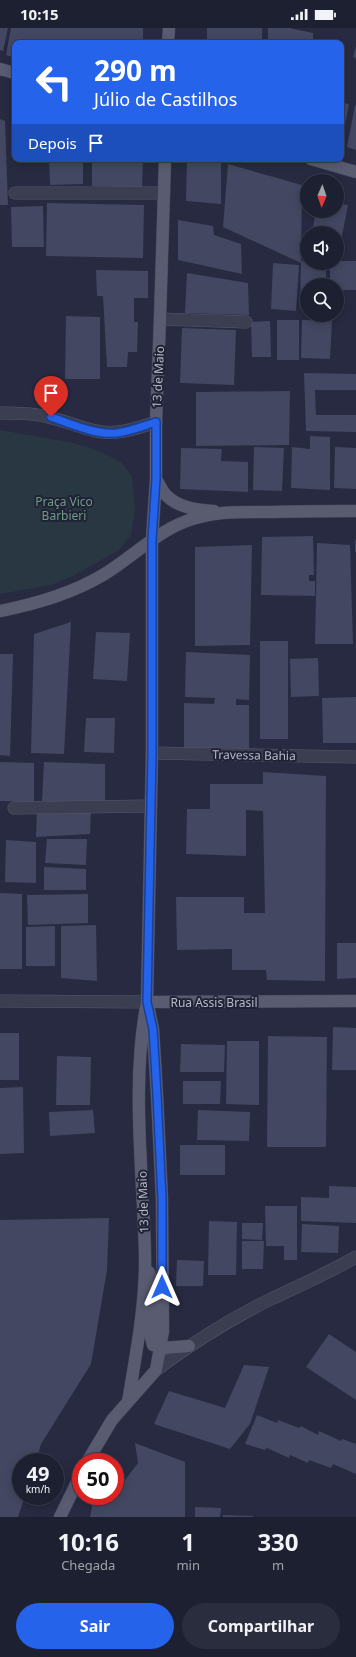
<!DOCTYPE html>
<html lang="pt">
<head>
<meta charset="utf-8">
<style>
	:root { --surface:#1d2031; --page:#2a2d3d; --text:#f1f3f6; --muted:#a0a3ab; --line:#3b3e4d; --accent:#2563eb }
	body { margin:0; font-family:"Noto Sans",sans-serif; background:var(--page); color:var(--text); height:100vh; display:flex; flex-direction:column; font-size:15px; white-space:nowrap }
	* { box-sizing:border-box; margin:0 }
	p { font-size:13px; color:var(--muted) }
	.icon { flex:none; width:22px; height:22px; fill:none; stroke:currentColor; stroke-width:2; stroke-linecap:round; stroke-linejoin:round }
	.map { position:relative; height:1489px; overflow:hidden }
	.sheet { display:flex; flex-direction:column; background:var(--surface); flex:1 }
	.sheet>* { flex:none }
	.top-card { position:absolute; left:12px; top:12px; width:332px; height:122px; border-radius:8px; box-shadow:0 2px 10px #0003,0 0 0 1px var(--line); background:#2563eb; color:#fff; overflow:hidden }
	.needle { width:26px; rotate:182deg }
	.fabs { position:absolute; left:300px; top:146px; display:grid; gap:8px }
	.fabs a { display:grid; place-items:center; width:44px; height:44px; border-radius:50%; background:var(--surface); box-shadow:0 2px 10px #0003,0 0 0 1px var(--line); font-size:20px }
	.speed { position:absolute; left:12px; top:1425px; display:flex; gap:8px; font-size:20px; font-weight:700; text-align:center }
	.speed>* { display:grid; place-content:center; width:52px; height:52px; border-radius:50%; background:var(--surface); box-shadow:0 2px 10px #0003,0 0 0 1px var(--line); line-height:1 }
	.speed small { font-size:10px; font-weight:400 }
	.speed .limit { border:6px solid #d22; background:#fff; color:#111 }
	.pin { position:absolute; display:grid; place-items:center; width:34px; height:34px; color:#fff; margin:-41px -17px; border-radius:50% 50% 50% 0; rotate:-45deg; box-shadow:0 0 4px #0007 }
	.pin .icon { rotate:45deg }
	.me { position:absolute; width:44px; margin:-22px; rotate:0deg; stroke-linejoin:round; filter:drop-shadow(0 0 3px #0008) }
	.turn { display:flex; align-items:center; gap:14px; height:84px; padding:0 16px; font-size:18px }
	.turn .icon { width:52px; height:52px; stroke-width:2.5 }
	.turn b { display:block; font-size:28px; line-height:34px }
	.then { display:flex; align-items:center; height:38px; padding:0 16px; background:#0003; gap:8px; font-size:15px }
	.eta { display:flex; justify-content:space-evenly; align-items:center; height:68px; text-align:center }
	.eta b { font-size:24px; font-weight:700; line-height:28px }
	.primary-button { display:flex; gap:8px; margin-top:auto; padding:8px 16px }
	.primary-button a { flex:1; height:46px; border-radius:24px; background:var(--accent); color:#fff; font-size:16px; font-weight:700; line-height:46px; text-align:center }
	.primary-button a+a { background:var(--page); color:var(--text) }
	.status { display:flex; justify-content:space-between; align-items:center; height:28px; padding:0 20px; background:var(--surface); direction:ltr }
	.status svg { height:11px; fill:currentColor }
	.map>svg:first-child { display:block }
	.green { fill:#293742 }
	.building { fill:#434761 }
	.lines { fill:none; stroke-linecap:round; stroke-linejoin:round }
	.minor-casing { stroke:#56586b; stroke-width:13 }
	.major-casing { stroke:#45465a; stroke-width:13 }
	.minor { stroke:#3b3d51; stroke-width:12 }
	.major { stroke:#595c71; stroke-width:12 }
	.route-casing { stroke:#184099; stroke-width:10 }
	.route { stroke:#2563eb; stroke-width:7 }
	.labels { text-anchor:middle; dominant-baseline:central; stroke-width:4; stroke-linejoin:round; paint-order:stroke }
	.street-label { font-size:12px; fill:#b8b9cb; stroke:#202236 }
	.park-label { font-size:12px; fill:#6f9b87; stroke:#202236 }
</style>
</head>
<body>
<div class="status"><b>10:15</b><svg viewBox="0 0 49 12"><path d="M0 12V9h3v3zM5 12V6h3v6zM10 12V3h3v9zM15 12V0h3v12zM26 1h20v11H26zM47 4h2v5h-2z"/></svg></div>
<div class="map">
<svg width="356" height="1489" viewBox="0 0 356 1489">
	<rect width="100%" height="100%" fill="#272a41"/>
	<path class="green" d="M0,402L74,415L101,424L121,434L132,448L135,481L131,507L119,522L73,548L51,557L0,566Z"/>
	<path class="building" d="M0,0H8L3,23L0,22Z
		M11,0H143V15H15V30L6,27Z
		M207,0H262V15H207Z
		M268,0H289L313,5V15H268Z
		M356,18V30L353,29Z
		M341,74L349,76L342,113H341Z
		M355,77L356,78V122L347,119Z
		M0,91L5,93L8,177H0Z
		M49,131H83V156L50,157Z
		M92,131H143L142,159L92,158Z
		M187,131L221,134V176L186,173Z
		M228,136L302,157L301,233L307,234V235H326V257H307V277H300L301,235L223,199Z
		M47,175L144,177L143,230L46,228Z
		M337,175L348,177L338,228L337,205H312L316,183H337Z
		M43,178L44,219H12L11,179Z
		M178,192L213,198L214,207L241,216L242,246L178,232Z
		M337,233H356V262H337V257H330V235H337Z
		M273,235L299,237L296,283L271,281Z
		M96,242L148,243V270H134V294H138L137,324H128L127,339H107L103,268H97Z
		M187,245L248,255L249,287L185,285Z
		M66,288L100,289V351H65Z
		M277,292H299V332H277Z
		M302,292L332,293L330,331L301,330Z
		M270,293L271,329H252L251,294Z
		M182,300L236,302L234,357L180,355Z
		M304,345L356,346V362H315L316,387H356V404L306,403Z
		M290,363L289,417L196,418V364Z
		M310,408L330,409V462L291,460L292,419L310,421Z
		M254,419L284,420L282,463L253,462Z
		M335,419L356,420V461L334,460Z
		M181,420L222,421L221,433L248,434V464L180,461Z
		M313,508L314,547H309V553H315V568L261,567L262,509Z
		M355,512H356V524H355Z
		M317,515L350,517L353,616H315Z
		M252,517L250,617L195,618V519Z
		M71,594L64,726L31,725L34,606Z
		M96,604L130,605L127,653L93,651Z
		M260,613H288V711H260Z
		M186,624L250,627L249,672L236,671V677H249V725L184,722V675L214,676L215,670L185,669Z
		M0,626H13L10,728L0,727Z
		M318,630L319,668L291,669L290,631Z
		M356,669V715H323L322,670Z
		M86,690H115L114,725L84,724Z
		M0,734L34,735V774L0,773Z
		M44,734L105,736V773H42Z
		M263,744L326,748L325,953L267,952L266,942H232V921L177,922L176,869H244V885H265L263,783L246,782V828L186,826L187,781H210V756H263Z
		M91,781L90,806L36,809L37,783Z
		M47,811H87L86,837L45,835Z
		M6,812L36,814V855L5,854Z
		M44,839L86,841V862H44Z
		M0,865L22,866V941H0Z
		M88,866V895L28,897L27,867Z
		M96,897L97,953L61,950V898Z
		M55,898V938H26V899Z
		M337,915H356V950L337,951Z
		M333,999L356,1000V1042H332Z
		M0,1005H19V1052H0Z
		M268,1008L327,1009L326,1119H267Z
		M227,1013H259V1077L226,1076Z
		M181,1016L225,1017L224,1044H180Z
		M57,1028L91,1029L90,1077H56Z
		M183,1053H221L220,1076H183Z
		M23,1059L24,1125L0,1126V1060Z
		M93,1082L95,1105L50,1108L49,1084Z
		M198,1082L250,1084L249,1113L197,1112Z
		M180,1117H225V1147H180Z
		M329,1158L356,1159V1195L301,1193V1169L329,1170Z
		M265,1178H297V1232H284V1218H266Z
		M109,1190L107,1242L91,1336L41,1416L36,1434H21V1468H25L18,1489H0V1192Z
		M209,1193L237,1194L236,1247H208Z
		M242,1195H263L262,1212L242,1211Z
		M302,1196L339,1198L338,1225L301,1224Z
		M242,1213H264L263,1241H242Z
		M177,1232L204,1233L203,1258H176Z
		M329,1306L356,1324V1372L306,1339Z
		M244,1337L269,1339L250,1396L230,1421L154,1396L169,1363L225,1380Z
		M257,1387L277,1395L278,1392L299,1400L301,1398L318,1407L319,1403L341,1413L342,1411L356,1416V1446L333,1436L331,1440L309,1432L308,1435L290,1427L289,1430L267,1420L265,1422L245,1416Z
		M135,1415L185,1434V1489H90L94,1468H115V1457L125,1452L138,1435Z
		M195,1479L221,1480L220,1489H195Z
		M223,1487L253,1488V1489H223Z"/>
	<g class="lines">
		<g class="minor-casing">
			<path id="minor" d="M15,165H164
				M160,291L246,294
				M0,385C17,385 35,385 52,390C73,395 95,407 117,404C131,403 143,398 156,394
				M152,725L356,729
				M14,780L151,778
				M0,973L147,974
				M156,1342C192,1315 230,1291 271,1271C299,1258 328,1245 356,1229"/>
		</g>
		<g class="major-casing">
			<path id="major" d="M168,15L169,0
				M0,41L15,45
				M311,131L356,144
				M156,451C159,456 162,463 166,467C178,480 198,482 214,483
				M0,583C36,576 71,566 103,547C130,531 154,506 184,494C213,482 243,484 274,484C301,483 329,483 356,483
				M147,974L356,973
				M149,1244L152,1253L151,1309L153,1317L164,1320L189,1318
				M128,1374C136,1326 146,1275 145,1226C143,1144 131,1055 147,974L152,725V512L156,451V394L160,291L165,131
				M87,1434L112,1392L156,1342L163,1303L162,1171L157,1067L153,1001L148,978
				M60,1489L81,1446"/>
		</g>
		<use href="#minor" class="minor"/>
		<use href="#major" class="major"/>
	</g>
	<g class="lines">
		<g class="route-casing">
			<path id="route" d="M51,389C71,396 95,407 117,405C131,403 143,398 156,394V451L152,512V725L147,974L153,1001L157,1067L162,1171V1259"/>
		</g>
		<use href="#route" class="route"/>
	</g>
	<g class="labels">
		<g class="street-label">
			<text transform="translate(158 349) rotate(-87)">13 de Maio</text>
			<text transform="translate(254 727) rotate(1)">Travessa Bahia</text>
			<text x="214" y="974">Rua Assis Brasil</text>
			<text transform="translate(143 1174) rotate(-92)">13 de Maio</text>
		</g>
		<g class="park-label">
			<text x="64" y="473">Praça Vico<tspan x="64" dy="14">Barbieri</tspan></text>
		</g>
	</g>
</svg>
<div class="fabs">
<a><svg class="needle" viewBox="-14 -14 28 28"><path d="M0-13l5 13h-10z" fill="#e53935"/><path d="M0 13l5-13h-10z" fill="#a0a3ab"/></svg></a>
<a><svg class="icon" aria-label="sound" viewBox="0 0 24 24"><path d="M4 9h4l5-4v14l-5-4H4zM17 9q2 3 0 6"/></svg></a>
<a><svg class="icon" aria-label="search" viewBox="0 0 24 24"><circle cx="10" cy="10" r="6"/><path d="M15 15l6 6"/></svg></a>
</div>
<div class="speed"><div>49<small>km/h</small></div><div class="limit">50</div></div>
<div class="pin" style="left:51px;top:389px;background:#d93025"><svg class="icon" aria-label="arrive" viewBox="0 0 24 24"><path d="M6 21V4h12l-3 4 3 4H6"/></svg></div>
<svg class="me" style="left:162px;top:1259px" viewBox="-20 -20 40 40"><path d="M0-17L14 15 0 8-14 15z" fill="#2563eb" stroke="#fff" stroke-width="4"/></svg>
<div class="top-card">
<div class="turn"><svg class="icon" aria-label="left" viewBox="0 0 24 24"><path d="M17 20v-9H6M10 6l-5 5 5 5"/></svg><div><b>290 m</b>Júlio de Castilhos</div></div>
<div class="then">Depois<svg class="icon" aria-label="arrive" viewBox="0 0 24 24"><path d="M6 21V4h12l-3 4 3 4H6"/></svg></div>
</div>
</div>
<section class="sheet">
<div class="eta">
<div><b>10:16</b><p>Chegada</p></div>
<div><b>1</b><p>min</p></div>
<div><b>330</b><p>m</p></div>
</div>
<div class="primary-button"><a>Sair</a><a>Compartilhar</a></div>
</section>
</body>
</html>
